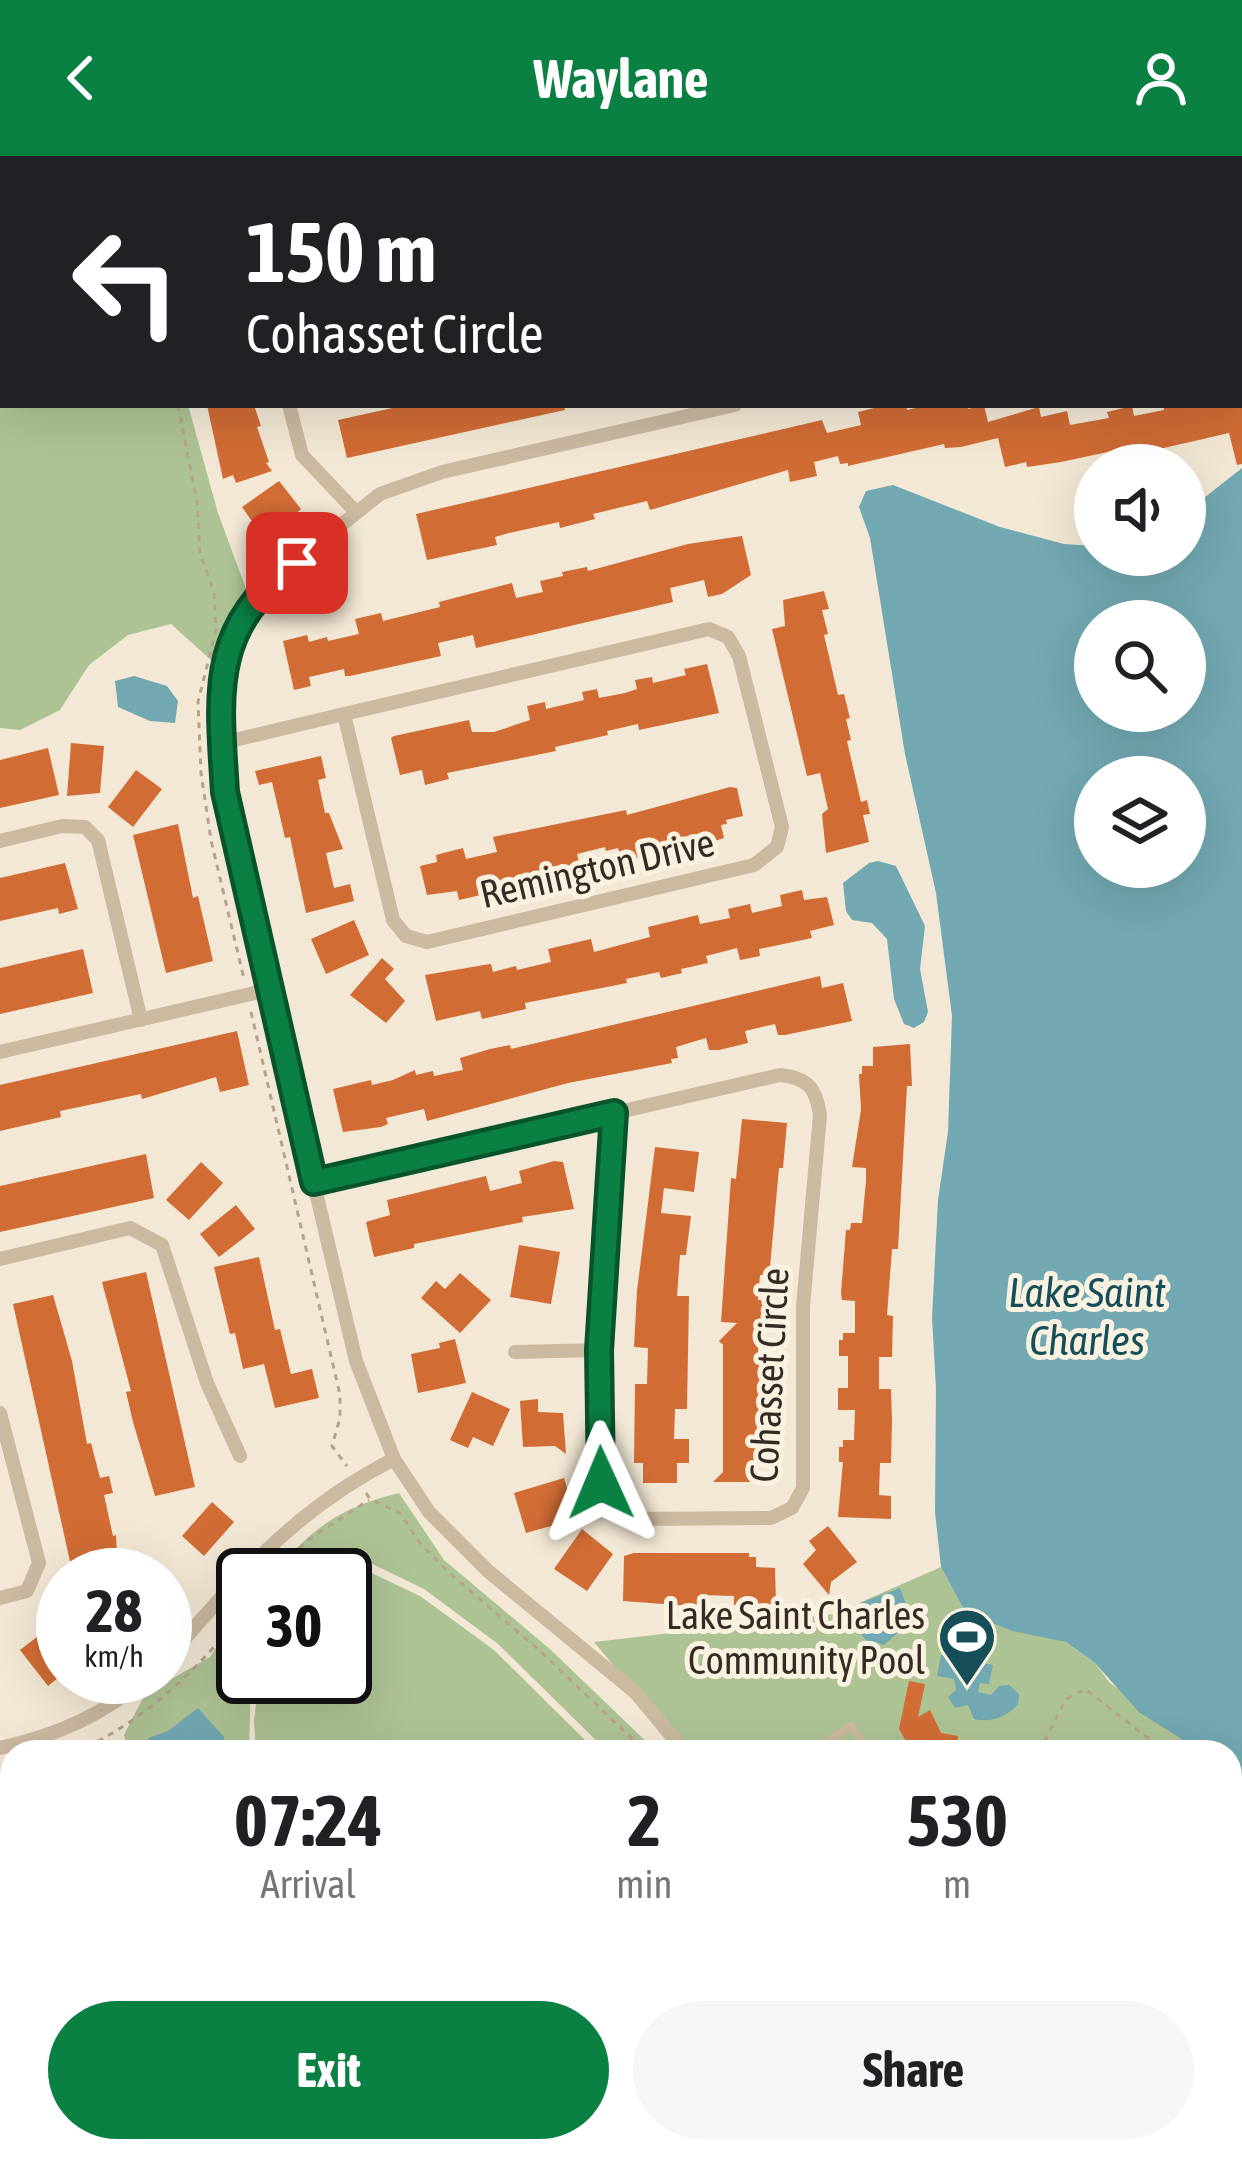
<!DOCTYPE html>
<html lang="en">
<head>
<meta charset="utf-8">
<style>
	:root { --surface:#fff; --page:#f6f6f6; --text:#202124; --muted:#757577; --accent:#0b8043 }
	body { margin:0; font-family:"Asap Condensed",sans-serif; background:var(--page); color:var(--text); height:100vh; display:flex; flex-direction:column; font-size:45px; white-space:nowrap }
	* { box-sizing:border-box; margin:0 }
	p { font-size:39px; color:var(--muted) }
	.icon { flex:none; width:66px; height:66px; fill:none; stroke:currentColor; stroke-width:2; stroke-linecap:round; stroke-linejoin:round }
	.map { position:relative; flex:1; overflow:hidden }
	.details { position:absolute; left:0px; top:1584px; width:1242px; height:423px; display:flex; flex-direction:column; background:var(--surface); border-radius:36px 36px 0 0; box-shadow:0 12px 48px #0002 }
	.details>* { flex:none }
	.hud { position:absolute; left:0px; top:0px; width:1242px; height:252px; box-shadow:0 12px 48px #0002; background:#202124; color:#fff; overflow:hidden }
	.tools { position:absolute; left:1074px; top:288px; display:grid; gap:24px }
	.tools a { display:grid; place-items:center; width:132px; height:132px; border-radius:50%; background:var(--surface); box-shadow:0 12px 48px #0002; font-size:60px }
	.speed { position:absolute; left:36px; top:1392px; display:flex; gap:24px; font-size:60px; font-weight:700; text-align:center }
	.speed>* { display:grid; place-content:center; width:156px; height:156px; border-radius:50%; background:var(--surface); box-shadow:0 12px 48px #0002; line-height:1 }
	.speed small { font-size:30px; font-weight:400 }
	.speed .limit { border:6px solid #111; border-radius:18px; background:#fff; color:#111 }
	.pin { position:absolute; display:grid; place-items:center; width:102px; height:102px; color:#fff; margin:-51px; border-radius:24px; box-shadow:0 6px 18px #0006 }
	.me { position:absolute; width:132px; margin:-66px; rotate:359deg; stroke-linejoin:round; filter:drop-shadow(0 0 9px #0008) }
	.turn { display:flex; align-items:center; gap:42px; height:252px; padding:0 48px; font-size:54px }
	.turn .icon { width:156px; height:156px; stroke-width:2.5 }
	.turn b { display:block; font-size:84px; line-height:102px }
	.eta { display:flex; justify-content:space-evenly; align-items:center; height:204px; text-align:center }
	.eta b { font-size:72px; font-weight:700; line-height:84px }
	.action { display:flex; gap:24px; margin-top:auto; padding:24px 48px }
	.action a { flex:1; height:138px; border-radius:72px; background:var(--accent); color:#fff; font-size:48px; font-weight:700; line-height:138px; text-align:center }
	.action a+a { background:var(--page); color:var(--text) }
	header { display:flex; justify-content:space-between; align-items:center; height:156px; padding:0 48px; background:var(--accent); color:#fff; font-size:54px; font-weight:700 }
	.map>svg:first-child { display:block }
	.green { fill:#aec394 }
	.water { fill:#72a8b2; fill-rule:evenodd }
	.building { fill:#d16c35 }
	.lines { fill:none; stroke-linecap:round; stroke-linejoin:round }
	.path { stroke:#b7a38b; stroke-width:3; stroke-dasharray:6 6; stroke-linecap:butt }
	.service { stroke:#cbb9a0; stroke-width:8 }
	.minor { stroke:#cbb9a0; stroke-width:14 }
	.route-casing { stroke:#07532c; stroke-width:30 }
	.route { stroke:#0b8043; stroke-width:21 }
	.labels { text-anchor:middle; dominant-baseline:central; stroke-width:10; stroke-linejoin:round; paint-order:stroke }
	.street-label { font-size:39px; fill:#352b24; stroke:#faf2e1 }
	.poi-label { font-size:39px; fill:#352b24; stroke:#faf2e1; text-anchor:end }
	.water-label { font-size:42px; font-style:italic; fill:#164e59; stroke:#faf2e1 }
</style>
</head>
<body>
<header><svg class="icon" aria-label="back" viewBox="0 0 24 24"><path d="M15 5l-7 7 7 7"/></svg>Waylane<svg class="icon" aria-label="person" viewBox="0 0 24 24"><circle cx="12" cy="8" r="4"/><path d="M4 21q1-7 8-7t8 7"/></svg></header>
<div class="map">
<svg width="1242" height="2005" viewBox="0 0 1242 2005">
	<rect width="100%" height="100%" fill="#f3e8d5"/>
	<path class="green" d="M0,86H3V249H188L218,357L249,441L221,513L171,468L128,479L89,509L60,554L20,574L0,572Z
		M399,1337L444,1404L551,1494L657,1596H608L498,1488L424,1433L364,1404L319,1419H270C315,1372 335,1353 399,1337Z
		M941,1411L965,1456L1066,1486L1094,1506L1109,1526L1202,1596H685L594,1486L834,1458Z
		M363,1413L420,1440L494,1494L597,1596H256L254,1565L259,1521H345V1419Z
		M243,1450V1521H251L249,1596H128L124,1579L145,1538L210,1501Z
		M12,1886V1995H101L100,2005H0V1893Z"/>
	<path class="water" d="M1242,312V1627L1230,1618V1596H1202L1139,1556L1094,1506L1066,1486L1012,1475L965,1456L941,1411L935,1356L936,1233L932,1162L938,1044L948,976L952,860L936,737L905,598L870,382L859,351L866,335L893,329L1000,371L1064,388L1095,390V399H1123L1132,403L1138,399H1185V357ZM1185,465V555H1095V465ZM1185,621V711H1095V621Z
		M134,520L167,530L178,545L175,567L150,565L118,551L115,525Z
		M878,705L896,710L925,770L920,813L928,856L924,866L914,872L904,868L894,843L887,783L872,767L852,764L846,755L843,727L869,707Z
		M900,1432L907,1451L916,1462L908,1476L901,1474L884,1489L866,1484L848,1465L860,1447Z
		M941,1499L993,1509L989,1528L980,1527L978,1536L991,1539L999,1530L1009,1529L1019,1538L1018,1549C1005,1561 991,1567 974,1563L968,1549L955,1552L948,1541L956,1534L954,1523L937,1520Z
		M198,1552L224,1581L226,1596H147L148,1582L168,1575Z"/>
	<path class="building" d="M207,249H254L261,270L257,271L269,306L266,307L272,315L236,327L233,319L223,323Z
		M406,249H564L565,254L347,302L338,264Z
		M886,249H906L907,254L929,249H967L968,253L984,249L988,266L1039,251L1041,261L1067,255L1070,269L1109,262L1107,256L1132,250L1134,260L1164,254L1163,249H1207L1208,252L1242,249V308L1237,309L1229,277L1142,297L1143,304L1120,309L1117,294L1061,306L1027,311L1026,306L1005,311L998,282L961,291L945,292L944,288L848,310V307L840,308L838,300L814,306L817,320L790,326L788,314L650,354L647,345L593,358L595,363L560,372L559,366L509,377L495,381L497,389L427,404L416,358L822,264L827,277L861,269L858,256Z
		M279,325L301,353L282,371L263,381L242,351Z
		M742,380L751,419L722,438L708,441L704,424L670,432L673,446L476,492L473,479L438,487L441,500L350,520H345L344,513L309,521L311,530L294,534L283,485L307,479L309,486L327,481L328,485L359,478L355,463L381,457L383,465L440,451L439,446L512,427L516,442L543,436L540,425L563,420L562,416L587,411L588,415L688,388Z
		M824,435L829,453L822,454L828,478L824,479L838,539L844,538L850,562L846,563L851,584L847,585L861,646L867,644L870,658L863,659L869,686L826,697L822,658L828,653L820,617L807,620L772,473L785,470L783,444Z
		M707,508L719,557L639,574L638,568L607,575L608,579L555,591L556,595L447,617L449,623L425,629L422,614L400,619L391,582L394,580L469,564L472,576H494L530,564L527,550L545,546L546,553L584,544L582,536L597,533L599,542L625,537L637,533L635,524L652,521L653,527L686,519L684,513Z
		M71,587L104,590L100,637L67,640Z
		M48,592L59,639L0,652V604Z
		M321,600L326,622L318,624L325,657H329L343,693L326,697L334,732L350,728L354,745L306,757L290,681L285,682L272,626L259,629L255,615Z
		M136,614L162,633L133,671L108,651Z
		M730,631L737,632L743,660L726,664L727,668L721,669L724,682L718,684L703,688L701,677L662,686L664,697L622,705L618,692L606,695L605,691L577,698L581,715L559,720L558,714L526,721L528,728L459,744L457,735L427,739L420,710L437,706L436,699L463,692L466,703L497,696L493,681L626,654L627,659Z
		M178,668L193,742L198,740L213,805L166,817L133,679Z
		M65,707L78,753L59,758L58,752L0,765V722Z
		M802,734L804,744L827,741L834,769L810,775L812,782L759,793L760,800L740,804L737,792L706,800L708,807L681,813L682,817L661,822L659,816L626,823L627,827L525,847L526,853L482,863L480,855L436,865L425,819L484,809L491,808L493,816L516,810L517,814L551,806L548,793L591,783L594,796L650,781L648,771L698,759L700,768L730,762L728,753L750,748L752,757L782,750L780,739Z
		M354,764L369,799L326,818L311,783Z
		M83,793L93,837L0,858V812Z
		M382,802L394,813L385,823L405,845L386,867L350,839Z
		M820,820L822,832L843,827L852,865L785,879H778L775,868L745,875L748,887L719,894H709L706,882L676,891L678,902L671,903L672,907L568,927L427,965L424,953L386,962L388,968L381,971L343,976L333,933L371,924L372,929L393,924L415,914L416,919L433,915L434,920L463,914L460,902L490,893L510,889L511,893Z
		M237,875L249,929L220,936L216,921L142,943L141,938L60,955L61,961L0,975V929Z
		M910,888L912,930H907L898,1093H892L887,1159L893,1160L892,1201H879V1233H891L892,1265L891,1307H880L879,1339L891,1340V1363L838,1361L843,1306H839V1291H843V1284H854L855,1254H838V1232H848V1200H839V1184H843V1177H855V1145L842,1144L841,1137L846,1074H850L851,1067H862L866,1025V1012L852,1011L861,954L859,918H862V910H873V891Z
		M742,963L787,967L783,1012H779L770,1111L766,1119H760L758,1144L769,1145L768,1169L758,1168V1197H769L770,1204V1301H758L755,1326H713L723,1316V1189L719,1185L737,1167L721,1166L731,1022L736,1023Z
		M655,991L699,996L694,1036L664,1032L661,1057L691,1060L686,1099H680L677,1140H689L687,1253H675L674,1283H689V1307H677V1327H643V1307H634L635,1228H647L648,1192L634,1191L637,1135Z
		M146,998L154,1042L0,1076V1030Z
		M554,1005L563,1006L574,1053L522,1061L523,1066L414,1088V1092L374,1101L366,1066L390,1059L387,1044L486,1020L490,1035L522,1027L519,1015Z
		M201,1006L223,1027L189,1064L166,1044Z
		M236,1049L255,1073L219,1101L200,1078Z
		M519,1089L560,1096L551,1148L510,1141Z
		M259,1101L275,1174L280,1173L291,1218L312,1213L319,1242L275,1252L264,1208L243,1213L235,1177L230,1178L214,1111Z
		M146,1116L195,1331L155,1340L133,1266L126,1236L131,1235L102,1126Z
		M460,1117L491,1144L460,1177L421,1142L436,1125L445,1133Z
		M53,1139L72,1205L87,1288L91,1287L100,1322L109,1320L113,1337L104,1339L113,1380L116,1379L118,1419H73L13,1148Z
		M455,1183L466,1227L418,1237L411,1198L440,1192L439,1187Z
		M472,1236L510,1253L493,1290L473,1281L468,1292L450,1284Z
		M538,1243V1256L563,1257L566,1298L555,1290L523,1291L520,1245Z
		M564,1322L576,1363L526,1377L514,1337Z
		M212,1346L234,1366L204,1400L182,1380Z
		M828,1370L857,1406L831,1426L829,1439L803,1408L816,1394L809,1385Z
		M582,1373L613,1398L587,1435L554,1413Z
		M634,1397H749V1401H756V1411L775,1412L776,1448L734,1449V1440L704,1439V1451L623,1445L624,1400Z
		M63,1452V1518L48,1530L20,1494L50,1471Z
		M909,1525L925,1528L918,1561L930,1554L941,1577L958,1580L955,1596L906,1585L899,1573Z"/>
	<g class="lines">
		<path class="path" d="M286,3L299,0
			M178,249L197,346L200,397L214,436L216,474L198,546L201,617L211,684L244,823
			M251,856L340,1239V1262L332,1290L347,1310
			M366,1337L370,1343L400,1357L419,1386L447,1415L540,1495L646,1596
			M275,1419L308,1384L369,1344
			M76,1596C145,1565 195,1516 243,1457
			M1039,1596L1066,1543L1085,1533L1166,1596
			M0,1629L12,1624
			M1230,1643L1242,1650"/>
		<path class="service" d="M811,1596L851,1570L869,1596"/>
		<path class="minor" d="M1094,0L1095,3
			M886,3L899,0
			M1239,190L1242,189
			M289,249L302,299L356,356
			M709,473L728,481L739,500L782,671L777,691L754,709L427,786L406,780L393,764L344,558Z
			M222,587L344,558
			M0,685L62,670L85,671L98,684L141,864
			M0,896L268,834
			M314,1026L780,919C808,922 816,932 820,959L803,1151V1332L792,1352L771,1362L633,1363L608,1346L601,1327L599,1194L613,957
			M0,1103L130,1072L162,1089L207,1227L240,1300
			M515,1196L599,1194
			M0,1257L39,1407L27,1435L0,1442
			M165,1505C239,1421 292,1355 394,1303
			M0,1592C58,1579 103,1559 148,1521
			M685,1596L635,1536L488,1415L429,1356L394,1303L356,1205L268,834L225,636L220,528L234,477L265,430L380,338L442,316L735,249
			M0,1743L12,1739
			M1054,1995L1081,2005
			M987,2005L991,1995"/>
	</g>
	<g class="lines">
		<g class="route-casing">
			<path id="route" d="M297,407C208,471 219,538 225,636L314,1026L614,957L599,1194L601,1327"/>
		</g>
		<use href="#route" class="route"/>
	</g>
	<defs>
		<g id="stadium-pin" transform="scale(3)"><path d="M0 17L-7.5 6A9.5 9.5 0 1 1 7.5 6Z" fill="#164e59" stroke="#faf2e1"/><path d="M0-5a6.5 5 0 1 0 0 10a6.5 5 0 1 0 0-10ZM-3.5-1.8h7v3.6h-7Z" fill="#fff"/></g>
	</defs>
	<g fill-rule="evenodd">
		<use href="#stadium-pin" x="967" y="1481"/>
	</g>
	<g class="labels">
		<g class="street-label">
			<text transform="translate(597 712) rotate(-13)">Remington Drive</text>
			<text transform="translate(769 1219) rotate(-87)">Cohasset Circle</text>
		</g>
		<g class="poi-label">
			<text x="925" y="1459">Lake Saint Charles<tspan x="925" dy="45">Community Pool</tspan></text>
		</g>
		<g class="water-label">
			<text x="1087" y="1136">Lake Saint<tspan x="1087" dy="48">Charles</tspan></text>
		</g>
	</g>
</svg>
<div class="tools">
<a><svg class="icon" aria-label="sound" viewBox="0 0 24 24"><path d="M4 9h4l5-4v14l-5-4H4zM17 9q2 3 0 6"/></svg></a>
<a><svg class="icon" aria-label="search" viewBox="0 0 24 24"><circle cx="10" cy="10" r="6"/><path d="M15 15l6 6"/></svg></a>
<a><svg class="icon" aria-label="layers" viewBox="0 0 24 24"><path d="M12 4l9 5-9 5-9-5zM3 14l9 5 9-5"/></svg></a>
</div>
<div class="speed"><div>28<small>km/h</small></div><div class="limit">30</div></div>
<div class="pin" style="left:297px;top:407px;background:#d93025"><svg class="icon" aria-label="arrive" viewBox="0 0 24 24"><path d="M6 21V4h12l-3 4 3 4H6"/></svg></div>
<svg class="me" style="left:601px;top:1327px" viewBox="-20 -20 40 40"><path d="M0-17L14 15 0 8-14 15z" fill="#0b8043" stroke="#fff" stroke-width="4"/></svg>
<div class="hud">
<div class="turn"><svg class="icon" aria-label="left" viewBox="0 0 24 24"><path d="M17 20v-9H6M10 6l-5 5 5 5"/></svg><div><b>150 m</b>Cohasset Circle</div></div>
</div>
<section class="details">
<div class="eta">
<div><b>07:24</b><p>Arrival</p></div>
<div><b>2</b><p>min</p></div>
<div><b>530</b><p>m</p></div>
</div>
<div class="action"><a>Exit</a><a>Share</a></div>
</section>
</div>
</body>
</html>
